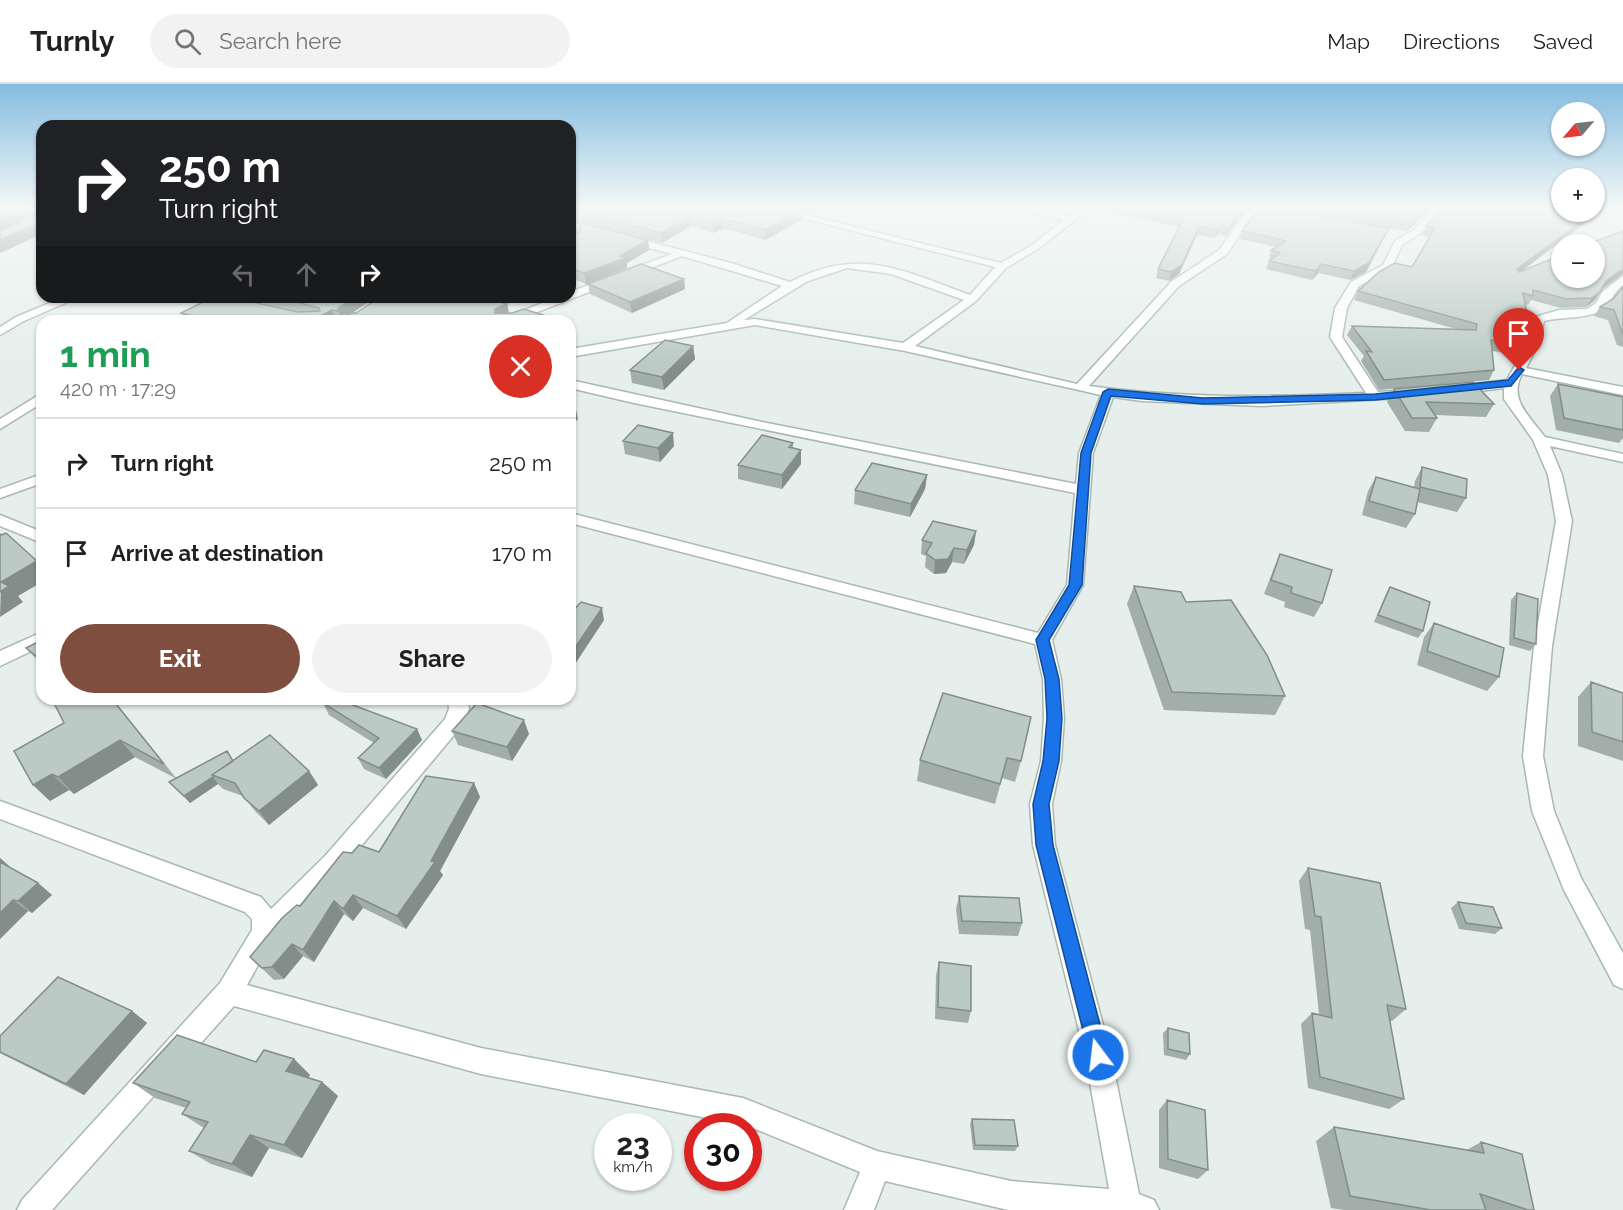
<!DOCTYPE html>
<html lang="en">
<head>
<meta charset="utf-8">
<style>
	:root { --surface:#fff; --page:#f2f2f2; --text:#202124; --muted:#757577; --line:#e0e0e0; --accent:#7f4e3f }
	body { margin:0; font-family:Raleway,sans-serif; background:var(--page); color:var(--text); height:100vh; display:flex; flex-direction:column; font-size:22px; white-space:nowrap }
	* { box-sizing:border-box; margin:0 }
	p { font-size:20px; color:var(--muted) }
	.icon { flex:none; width:33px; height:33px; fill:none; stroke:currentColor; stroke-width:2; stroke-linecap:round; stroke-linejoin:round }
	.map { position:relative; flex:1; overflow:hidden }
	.panel { position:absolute; left:36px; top:231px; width:540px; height:390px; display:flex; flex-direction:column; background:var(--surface); border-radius:18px; box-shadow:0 2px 4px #0004 }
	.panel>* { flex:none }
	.hud { position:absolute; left:36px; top:36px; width:540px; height:183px; border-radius:18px; box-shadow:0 2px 4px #0004; background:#202124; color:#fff; overflow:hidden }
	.needle { width:39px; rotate:242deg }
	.buttons { position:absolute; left:1551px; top:18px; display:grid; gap:12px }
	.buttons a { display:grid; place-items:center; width:54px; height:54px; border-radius:50%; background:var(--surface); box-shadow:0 2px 4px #0004; font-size:30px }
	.speed { position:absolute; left:594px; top:1029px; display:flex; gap:12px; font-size:30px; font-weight:700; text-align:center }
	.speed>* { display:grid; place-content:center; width:78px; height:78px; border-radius:50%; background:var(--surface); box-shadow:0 2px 4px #0004; line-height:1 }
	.speed small { font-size:15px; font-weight:400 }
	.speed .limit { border:9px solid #d22; background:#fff; color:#111 }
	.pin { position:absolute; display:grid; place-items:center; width:51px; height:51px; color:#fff; margin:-62px -26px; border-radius:50% 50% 50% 0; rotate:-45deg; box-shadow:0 0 6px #0007 }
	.pin .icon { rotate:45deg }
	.me { position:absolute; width:66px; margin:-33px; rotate:345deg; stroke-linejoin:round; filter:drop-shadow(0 0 4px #0008) }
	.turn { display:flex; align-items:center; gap:21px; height:126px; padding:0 24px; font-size:27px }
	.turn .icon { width:78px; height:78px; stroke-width:2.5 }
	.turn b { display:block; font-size:42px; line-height:51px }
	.lanes { display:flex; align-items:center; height:57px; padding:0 24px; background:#0003; justify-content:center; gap:30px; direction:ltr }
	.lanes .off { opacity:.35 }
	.round { display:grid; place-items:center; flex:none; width:63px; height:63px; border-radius:32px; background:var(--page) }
	.summary { display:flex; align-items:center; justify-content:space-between; height:102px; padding:0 24px }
	h1 { font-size:36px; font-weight:700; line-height:45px; color:#1e9e55 }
	.cta { display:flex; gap:12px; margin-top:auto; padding:12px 24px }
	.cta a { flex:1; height:69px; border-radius:36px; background:var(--accent); color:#fff; font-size:24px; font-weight:700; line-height:69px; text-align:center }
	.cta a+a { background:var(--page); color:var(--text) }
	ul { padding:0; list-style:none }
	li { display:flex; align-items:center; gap:18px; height:90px; padding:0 24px; border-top:2px solid var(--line) }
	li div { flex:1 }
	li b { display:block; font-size:22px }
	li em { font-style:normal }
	header { display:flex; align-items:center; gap:36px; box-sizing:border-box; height:84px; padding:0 30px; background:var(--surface); border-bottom:2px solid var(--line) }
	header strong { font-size:28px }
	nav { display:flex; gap:33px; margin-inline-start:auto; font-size:21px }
	.search { width:420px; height:54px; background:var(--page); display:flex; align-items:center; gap:15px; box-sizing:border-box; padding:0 21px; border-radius:33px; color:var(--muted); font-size:22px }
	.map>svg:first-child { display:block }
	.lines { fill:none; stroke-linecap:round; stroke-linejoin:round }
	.minor-casing { stroke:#a8b8b2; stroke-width:3 }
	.minor { fill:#fff; fill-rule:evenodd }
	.wall { fill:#a1aea9 }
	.shaded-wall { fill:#838d89 }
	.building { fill:#bbcac4; stroke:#838d89; stroke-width:1.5 }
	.route { fill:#1a73e8; stroke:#114b97; stroke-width:1.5 }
</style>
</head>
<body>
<header>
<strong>Turnly</strong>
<div class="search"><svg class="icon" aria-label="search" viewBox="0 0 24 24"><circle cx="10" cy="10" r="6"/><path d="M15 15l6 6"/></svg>Search here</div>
<nav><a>Map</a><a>Directions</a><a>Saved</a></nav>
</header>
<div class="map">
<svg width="1623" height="1126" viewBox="0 0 1623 1126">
	<rect width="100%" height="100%" fill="#e6efeb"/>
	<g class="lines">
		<g class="minor-casing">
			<path id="minor" d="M763,124H778L1001,179L1032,161L1064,136L1013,124H1030L1070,132L1080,124H1090L1038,165L1006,184L976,217L915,262L1077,300L1171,198L1219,166L1243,133L1255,124H1265L1249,137L1227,170L1179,202L1089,302C1182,315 1273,313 1366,309L1330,253L1335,224L1351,198L1383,181L1395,157L1415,145L1435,124H1445L1421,149L1402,161L1391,185L1359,202L1347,224L1342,253L1378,308L1415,306L1420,307V313L1261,322L1142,317L1113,313L1093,369L1083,501L1052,556L1061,595L1064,634L1061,677L1052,720L1055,761L1111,971L1139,1110L1154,1116L1159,1126H1008L885,1097L874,1126H844L860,1088L748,1042L481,990L234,922L52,1126H17L22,1116L220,899L252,846V835L245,828L0,735V717L261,813L271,825L325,772L445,635L449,625L448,615H468L469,625L460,644L341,786L272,856L247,901L481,964L743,1014L877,1067L1011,1097L1109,1105L1085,971L1033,761L1030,720L1041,677L1044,634L1043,595L1035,560L570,439V429L1038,549L1067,501L1075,409L634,319L570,304V296L762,338L1076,400L1079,369L1101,311L905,267L755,241L570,273V265L727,239L782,202L682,172L514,237H498L557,213H570V208L672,170L570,143V137L731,179L790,198C859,162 902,186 970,211L995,183ZM847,184L891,190L964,216L903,259L755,235L744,236L808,197Z
				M1562,126L1570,128L1557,141H1551V137Z
				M1623,192V201C1614,208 1612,216 1605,223C1593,236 1561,232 1544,237L1538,261L1526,284L1623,303V311L1522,290C1508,315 1530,333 1545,353L1623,370V378L1550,362L1562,391L1572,437L1552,562L1543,672L1554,727L1581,794L1623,869V905L1614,901L1564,806L1532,727L1523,672L1534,562L1556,437L1548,391L1533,356L1504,315V304L1455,310L1449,306L1455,302L1507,296L1526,261L1535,233L1559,226L1587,225L1596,219L1602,208Z
				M64,213H79L24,237L0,251V243L16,233Z
				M218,213H231L189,237H175Z
				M42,309V319L0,345V335Z
				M42,390V399L0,414V405Z
				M0,431L42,448V459L0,442Z
				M42,548V562L0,582V567Z"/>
		</g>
		<use href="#minor" class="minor"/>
	</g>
	<path class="wall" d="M592,124H740L737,131L756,124H825L813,130L802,128V136L765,156L732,146L723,145L714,149L691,142L662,159L582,138L580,128Z
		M1102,124H1252L1241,132L1226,152L1218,150L1214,154L1197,151L1179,190L1169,197L1156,194L1158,185L1179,143L1102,127Z
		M1286,124H1432L1407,147Z
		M1556,129L1554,131L1556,135L1589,136L1522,187L1602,205L1594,217L1586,223L1561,224L1531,216L1528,221L1525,220L1511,260L1506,269L1492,267L1494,286L1489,296L1379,306L1361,277L1364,272L1347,251L1352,242L1456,245L1354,216L1358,207L1412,183L1430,153L1422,151L1426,142Z
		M570,146L580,149L648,156L649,166L627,179V184L586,200L570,194Z
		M1242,147L1385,152L1366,188L1350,196L1318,189L1312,196L1266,185L1269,177L1271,175H1269L1271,166L1276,163L1240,155Z
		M684,195L685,205L632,229L590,210L588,200Z
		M1623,203V263L1617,261L1608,236L1594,232L1600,223L1613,215Z
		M240,213H374L375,214L352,229L507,220L509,229L545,237H345L344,235L343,237H185L181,229L297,228Z
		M693,262L695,275L664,306L632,299L630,286Z
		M1558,300L1623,313V354L1619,359L1556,346L1550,312Z
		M1394,305L1494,320L1486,333L1435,331L1437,334L1429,348L1405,347L1387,318Z
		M623,357L674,362L660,378L625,370Z
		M793,359V364L801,366V380L782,405L738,395V381Z
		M1422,383L1466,414L1457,428L1417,418L1415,430L1406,444L1362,431L1368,407L1376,393L1414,404L1415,397Z
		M927,391L925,405L910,433L854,420L855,406Z
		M976,447L974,461L964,480L952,478L946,489L934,490L925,483L926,472L921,470L922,456Z
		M1280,470L1322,519L1314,533L1284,523L1285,518L1264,510L1274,484Z
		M1134,502L1186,518L1285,612L1275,631L1164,626L1127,520Z
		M1390,503L1423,547L1418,554L1374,538L1386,510Z
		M1517,509L1536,560L1530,567L1509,561L1511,516Z
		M570,530L604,536L573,583H570Z
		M1434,539L1499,593L1487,607L1417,581L1424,553Z
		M42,556V581L26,564Z
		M1591,598L1623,609V677L1578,662V613Z
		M943,609L1021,677L1015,698L1002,694L995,720L917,697L920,676Z
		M52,615H114L119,623L176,694L234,676L309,687L318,701L269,741L255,727L243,712L223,705L218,700L190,719L169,698L175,694L135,673L74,710L69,706L50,717L33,701L64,639Z
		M323,619L422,656L386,695L364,685L358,674L374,659L329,631Z
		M452,647L529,650L512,677L458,661Z
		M474,699L480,713L440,787L443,791L406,845L363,824L353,837L344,830L314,878L303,872L284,895L274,896L250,873L352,769L379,768Z
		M0,774L9,782L8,783L38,799L52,811L32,829L28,827L0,855Z
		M1308,784L1406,925L1392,937H1390L1404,1015L1389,1025L1308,1004L1301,940L1312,929L1319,930L1310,846L1305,845L1299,797Z
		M959,812L1022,839L1018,852L959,850L956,825Z
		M1458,818L1502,844L1495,850L1459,845L1451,824Z
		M939,878L971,927L968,939L935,935L936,891Z
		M132,927L147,939L84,1011L0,969V952Z
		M1168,944L1190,970L1186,976L1164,971L1163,949Z
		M294,975L310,991L308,993L322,998L338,1012L302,1074L269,1064L252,1093L211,1080L189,1067L204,1044L182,1030L186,1024L155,1014L133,999L256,978Z
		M1167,1016L1208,1086L1198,1095L1159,1084V1026Z
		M972,1035L1018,1062L1015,1067L973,1066L970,1040Z
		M1334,1043L1467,1066L1481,1058L1534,1126H1344L1331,1124L1316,1057Z"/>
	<path class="shaded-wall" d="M29,124H37L41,131L0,148V136Z
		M736,124H740L735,138L732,133Z
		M813,124H825L813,130Z
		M1244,124H1252L1241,132L1226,152L1229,144Z
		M1427,124H1432L1407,147L1411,138Z
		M802,127V136L765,156V146Z
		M1594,128L1589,136L1512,194L1517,185Z
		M690,133L691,142L662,159L661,149Z
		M722,135L723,145L714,149L713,139Z
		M42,137V150L0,169V156Z
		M1199,142L1197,151L1179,190L1169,197L1171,188Z
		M1220,142L1218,150L1214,154L1217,146Z
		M1389,144L1366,188L1350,196L1354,187Z
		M648,156L649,166L627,179V184L586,200L584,189L620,172Z
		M1321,180L1318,189L1312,196L1316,187Z
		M1623,185V190L1601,206L1606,197Z
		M684,195L685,205L632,229L630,218Z
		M1600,208L1594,217L1586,223L1592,214Z
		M356,213H374L375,214L349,231L342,229L344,235L342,237L339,227L338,224Z
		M507,220L509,230L497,235L495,225Z
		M332,226L336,237H311Z
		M543,231L545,237H530Z
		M693,262L695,275L664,306L662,293Z
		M575,321L578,335L570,343V327Z
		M673,349L674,362L660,378L658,364Z
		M801,366V380L782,405V391Z
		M927,391L925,405L910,433L911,420Z
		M976,447L974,461L964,480L967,466Z
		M954,464L952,478L946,489L934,490L935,476Z
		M37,477L42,483V498L18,512L23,518L0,533L1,498Z
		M602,524L604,536L573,583L570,571Z
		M112,615H114L119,623L178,696Z
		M524,636L529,650L512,677L507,663Z
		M417,645L422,656L386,695L379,684Z
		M120,656L135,673L74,710L58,693Z
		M309,687L318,701L269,741L259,727Z
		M52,690L69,706L50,717L33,701Z
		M213,693L218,700L190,719L184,712Z
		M474,699L480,713L440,787L443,791L406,845L397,832L431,777Z
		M0,774L9,782L6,785L0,781Z
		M38,799L52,811L32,829L18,817Z
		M353,811L363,824L353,837L343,825Z
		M13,816L28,827L0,855V829Z
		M334,817L344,830L314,878L303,866Z
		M292,860L303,872L284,895L272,883Z
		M132,927L147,939L84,1011L66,1000Z
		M294,975L310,991L303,1002L286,987Z
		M322,998L338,1012L302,1074L284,1061Z
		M250,1051L269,1064L252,1093L232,1080Z"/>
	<path class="building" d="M0,124H29L0,136Z
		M38,124H42V137L0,156V146L37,131Z
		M592,124H736L732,133L755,124H791L802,127L765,146L731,137L722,135L713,139L690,133L661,149L580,128V125Z
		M1126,124H1244L1229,144L1220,142L1217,146L1199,142L1182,181L1171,188L1158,185L1183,135Z
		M1262,124H1277L1389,144L1369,179L1354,187L1321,180L1316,187L1269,177L1280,169L1271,166L1286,157L1242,147L1253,131Z
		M1333,124H1427L1411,138Z
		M1442,124H1558L1553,129L1556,135L1563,134L1570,128H1594L1517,185L1519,188L1562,171V194H1594V160H1588L1623,147V185L1606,197L1600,208L1592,214L1566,215L1533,206V212L1523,209L1526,224L1511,260L1491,256L1494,286L1384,296L1366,267L1372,268L1352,242L1476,246L1477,240L1358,207L1380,187L1395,179L1412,183L1435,144L1426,142Z
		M580,138L648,156L620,172L626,174L584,189L570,184V146L580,149Z
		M641,180L684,195L630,218L588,200Z
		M1623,203V251L1614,226L1600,223L1613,215Z
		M213,213H231L297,228L320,227L319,224L278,213H356L338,224L339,227L332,226L311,237H211L181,229Z
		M380,213H482L507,220L495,225V229H512L524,225L543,231L530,237H373L342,229H356Z
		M665,256L693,262L662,293L630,286Z
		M1473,298L1494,320L1426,318L1437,334H1412L1394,305Z
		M1558,300L1623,313V346L1564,334Z
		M570,321H575L570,327Z
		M638,341L673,349L658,364L623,357Z
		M762,351L793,359L789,363L801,366L782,391L738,381Z
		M872,379L927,391L911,420L855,406Z
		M1422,383L1467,395L1466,414L1420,403Z
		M1376,393L1420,405L1415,430L1369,417Z
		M933,437L976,447L967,466L954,464L948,475L935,476L926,469L932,459L922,456Z
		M6,449L37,477L1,498L9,502L0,508V450L1,451Z
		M1280,470L1332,486L1322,519L1291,509L1292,503L1271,496Z
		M1134,502L1181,508L1186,518L1231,516L1267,571L1285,612L1172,608Z
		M1390,503L1430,518L1423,547L1378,531Z
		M1517,509L1538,515L1536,560L1514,554Z
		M581,518L602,524L570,571V530Z
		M1434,539L1504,564L1499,593L1427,567Z
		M42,556V577L26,564Z
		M1591,598L1623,609V658L1592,648Z
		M943,609L1031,633L1021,677L1007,674L1000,700L920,676Z
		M52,615H112L164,680L120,656L58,693L52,690L33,701L14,667L64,639Z
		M325,615H337L417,645L379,684L358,674L379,654L323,619Z
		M477,619L524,636L507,663L452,647Z
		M270,651L309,687L259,727L244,714L235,699L212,691Z
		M227,667L233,677L212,691L213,693L184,712L169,698Z
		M426,692L474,699L431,777L435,778L397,832L353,811L343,825L334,817L303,866L292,860L272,883L262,884L250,873L282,834L297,821L300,822L343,768L352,769L359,761L379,768Z
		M0,778L38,799L18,817L13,816L0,829Z
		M1308,784L1380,799L1406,925L1387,921L1404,1015L1320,993L1312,929L1332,934L1321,833L1315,832Z
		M959,812L1019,814L1022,839L962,837Z
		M1458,818L1493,823L1502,844L1466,839Z
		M939,878L971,882V927L938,923Z
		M58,893L132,927L66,1000L0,968V952Z
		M1168,944L1189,949L1190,970L1168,965Z
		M177,951L256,978L264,966L294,975L286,987L322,998L284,1061L250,1051L232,1080L189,1067L208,1038L182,1030L190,1018L133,999Z
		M1167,1016L1205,1026L1208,1086L1168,1075Z
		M972,1035L1014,1036L1018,1062L975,1061Z
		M1334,1043L1484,1069L1481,1058L1522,1070L1534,1126H1528L1480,1110L1486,1126H1431L1350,1112Z"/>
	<linearGradient id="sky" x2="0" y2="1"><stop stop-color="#84bce0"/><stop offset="0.44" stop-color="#f4f8f6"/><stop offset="1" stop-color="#f4f8f6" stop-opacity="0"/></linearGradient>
	<rect width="1623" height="282" fill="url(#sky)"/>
	<path class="route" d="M1519,283L1524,286L1511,302L1375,316L1203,320L1111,312L1091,369L1082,501L1049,556L1059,595L1062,634L1059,677L1049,720L1053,761L1108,971L1105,978L1098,981L1091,978L1036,761L1033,720L1043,677L1047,634L1045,595L1036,556L1069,501L1081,369L1103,308L1108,305L1203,314L1375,310L1508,296Z"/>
</svg>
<div class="buttons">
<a><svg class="needle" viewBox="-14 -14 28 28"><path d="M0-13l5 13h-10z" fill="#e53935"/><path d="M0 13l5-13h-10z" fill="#757577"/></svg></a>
<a>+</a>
<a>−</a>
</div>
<div class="speed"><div>23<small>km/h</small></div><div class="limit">30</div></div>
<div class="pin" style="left:1519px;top:286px;background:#d93025"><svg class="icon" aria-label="arrive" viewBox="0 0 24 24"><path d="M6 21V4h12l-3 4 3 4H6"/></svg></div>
<svg class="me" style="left:1098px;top:971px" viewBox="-20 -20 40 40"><circle r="17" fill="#1a73e8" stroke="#fff" stroke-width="3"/><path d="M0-11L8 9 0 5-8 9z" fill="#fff"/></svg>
<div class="hud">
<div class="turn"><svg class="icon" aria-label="right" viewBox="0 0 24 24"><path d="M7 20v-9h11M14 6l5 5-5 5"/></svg><div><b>250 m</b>Turn right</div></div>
<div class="lanes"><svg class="icon off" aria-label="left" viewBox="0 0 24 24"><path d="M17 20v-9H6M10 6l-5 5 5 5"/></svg><svg class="icon off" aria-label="ahead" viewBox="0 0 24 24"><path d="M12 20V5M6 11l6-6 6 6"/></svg><svg class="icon" aria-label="right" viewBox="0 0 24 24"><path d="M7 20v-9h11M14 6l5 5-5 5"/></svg></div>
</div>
<section class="panel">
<div class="summary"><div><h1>1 min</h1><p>420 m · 17:29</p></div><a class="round" style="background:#d93025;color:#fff"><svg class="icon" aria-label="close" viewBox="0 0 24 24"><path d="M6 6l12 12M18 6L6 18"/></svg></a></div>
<ul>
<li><svg class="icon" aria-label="right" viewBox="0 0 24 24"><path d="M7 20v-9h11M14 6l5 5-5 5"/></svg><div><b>Turn right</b></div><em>250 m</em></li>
<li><svg class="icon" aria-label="arrive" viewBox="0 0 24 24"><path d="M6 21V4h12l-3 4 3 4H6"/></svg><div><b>Arrive at destination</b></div><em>170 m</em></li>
</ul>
<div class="cta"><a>Exit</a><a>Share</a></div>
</section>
</div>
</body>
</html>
